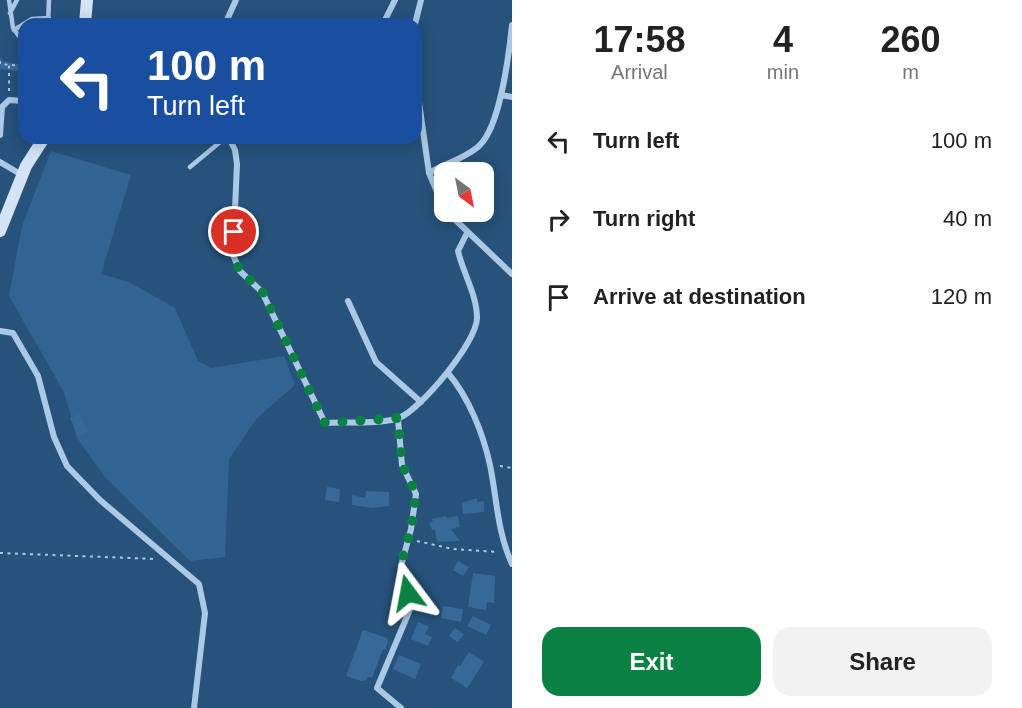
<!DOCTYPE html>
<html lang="en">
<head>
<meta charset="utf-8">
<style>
	:root { --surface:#fff; --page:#f2f2f2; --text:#222; --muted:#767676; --accent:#0b8043 }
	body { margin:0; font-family:Helvetica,sans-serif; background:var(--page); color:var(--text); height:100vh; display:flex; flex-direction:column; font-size:22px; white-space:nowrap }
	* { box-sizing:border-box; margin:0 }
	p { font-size:20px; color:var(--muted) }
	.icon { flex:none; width:33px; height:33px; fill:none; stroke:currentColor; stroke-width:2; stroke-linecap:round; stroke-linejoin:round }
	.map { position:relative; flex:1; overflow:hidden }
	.panel { display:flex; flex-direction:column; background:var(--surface); width:510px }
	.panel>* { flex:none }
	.banner { position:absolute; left:18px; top:18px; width:404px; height:126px; border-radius:18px; box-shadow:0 3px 15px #0003; background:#1a4fa0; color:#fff; overflow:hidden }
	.needle { width:39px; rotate:148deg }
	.tools { position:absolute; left:434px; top:162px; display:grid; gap:12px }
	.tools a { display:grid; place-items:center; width:60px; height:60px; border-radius:12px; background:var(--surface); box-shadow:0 3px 15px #0003; font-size:30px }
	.pin { position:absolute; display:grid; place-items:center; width:51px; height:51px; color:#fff; margin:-26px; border:3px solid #fff; border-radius:50%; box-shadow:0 2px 6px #0007 }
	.me { position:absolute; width:66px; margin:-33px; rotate:347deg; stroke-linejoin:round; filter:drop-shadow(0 0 4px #0008) }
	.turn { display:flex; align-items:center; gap:21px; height:126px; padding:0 30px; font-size:27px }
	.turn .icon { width:78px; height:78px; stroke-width:2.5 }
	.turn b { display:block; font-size:42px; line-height:51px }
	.eta { display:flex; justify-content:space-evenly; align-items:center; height:102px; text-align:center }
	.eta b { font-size:36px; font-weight:700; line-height:42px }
	.action { display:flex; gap:12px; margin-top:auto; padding:12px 30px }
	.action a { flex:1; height:69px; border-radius:18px; background:var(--accent); color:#fff; font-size:24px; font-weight:700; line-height:69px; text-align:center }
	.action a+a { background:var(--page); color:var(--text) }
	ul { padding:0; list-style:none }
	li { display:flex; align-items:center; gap:18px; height:78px; padding:0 30px }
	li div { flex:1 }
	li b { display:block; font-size:22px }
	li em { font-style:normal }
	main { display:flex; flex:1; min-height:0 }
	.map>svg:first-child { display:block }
	.green { fill:#326493 }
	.building { fill:#376998 }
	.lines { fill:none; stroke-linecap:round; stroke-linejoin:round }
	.path { stroke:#abc9e4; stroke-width:2; stroke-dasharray:3 4.5; stroke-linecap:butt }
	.lane { stroke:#abc9e4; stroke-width:4.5 }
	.street { stroke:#abc9e4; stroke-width:6 }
	.secondary { stroke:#d4e4f4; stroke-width:12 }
	.route { stroke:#0b8043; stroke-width:10; stroke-dasharray:0 18 }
</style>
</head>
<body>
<main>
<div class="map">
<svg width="512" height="708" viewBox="0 0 512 708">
	<rect width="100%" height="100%" fill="#27527c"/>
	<path class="green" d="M51,151L131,175L101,274L129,282L175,308L198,361L211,368L284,356L295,385L256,419L229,459L225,557L190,561L104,476L77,438L64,392L9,296L22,226Z"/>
	<path class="building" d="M0,56L2,61L24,65V72L0,69Z
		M79,414L87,432L78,436L70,418Z
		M327,487L340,489L339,502L325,500Z
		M366,491L389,492V506L372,508L352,505V495L365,498Z
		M477,498V502L484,501V512L463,514L462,503Z
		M446,516L447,518L458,516L460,527L451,529L460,541L437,542L435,529L432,530L429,523L433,521L432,519Z
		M458,561L469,567L463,576L453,570Z
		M473,573L495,576L494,603L487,602L486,610L468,607Z
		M443,606L463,609L461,622L441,618Z
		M473,616L491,625L486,635L467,626Z
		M418,622L429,627L425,634L432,637L428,646L411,639Z
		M455,628L464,634L458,642L449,636Z
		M363,630L387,638L388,642L385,650L383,649L372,678L368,677L366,680L362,681L346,676Z
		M469,652L484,662L467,688L451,678L458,665L460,666Z
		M399,655L421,664L415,679L393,669Z"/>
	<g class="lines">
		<path class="path" d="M0,61V64L24,66
			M9,91V64
			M500,466L512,468
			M417,541L453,549L497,552
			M0,553L156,559"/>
		<path class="lane" d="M9,0L13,28L24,43
			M10,13L17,0
			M48,24L49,0
			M14,30L32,19L49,18
			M190,167L225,138"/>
		<path class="street" d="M225,24L236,0
			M383,24L395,0
			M415,24L421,0
			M416,81L429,173L444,208
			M501,95L512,97
			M0,135L2,107L9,100L24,101
			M229,138L235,150L237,164L233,255L240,271L262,292L325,423C342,422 385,424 399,418C421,409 477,342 477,318C477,295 463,273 458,251L467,233
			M0,162L22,175
			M429,173C444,164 466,158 479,146C500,127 509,54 512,25
			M447,212L512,274
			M348,301L376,362L421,402
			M0,331L13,333L38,376L54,437L67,466L100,500L199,584L205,613L194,708
			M448,373C469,398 483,433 490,465C497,499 497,531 512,564
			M398,419L402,465L416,494L411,529L401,566L411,607L377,688L401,708"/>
		<path class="secondary" d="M85,24L87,0
			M0,231L26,166L44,138"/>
	</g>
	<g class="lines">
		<path class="route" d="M234,232L233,255L240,271L262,291L325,423L398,418L402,465L416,494L411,529L400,566L408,593"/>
	</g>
</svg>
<div class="tools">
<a><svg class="needle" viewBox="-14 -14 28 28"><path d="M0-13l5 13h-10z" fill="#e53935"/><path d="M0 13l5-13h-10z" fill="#767676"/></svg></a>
</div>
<div class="pin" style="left:234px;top:232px;background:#d93025"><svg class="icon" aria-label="arrive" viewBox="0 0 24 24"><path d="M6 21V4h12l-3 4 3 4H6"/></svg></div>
<svg class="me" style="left:408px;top:593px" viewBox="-20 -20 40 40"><path d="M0-17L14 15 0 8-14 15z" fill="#0b8043" stroke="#fff" stroke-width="4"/></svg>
<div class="banner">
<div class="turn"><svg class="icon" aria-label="left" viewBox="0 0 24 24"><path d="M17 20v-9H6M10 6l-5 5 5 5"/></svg><div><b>100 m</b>Turn left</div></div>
</div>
</div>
<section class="panel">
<div class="eta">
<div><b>17:58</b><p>Arrival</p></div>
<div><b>4</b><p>min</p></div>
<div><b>260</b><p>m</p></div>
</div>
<ul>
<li><svg class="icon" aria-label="left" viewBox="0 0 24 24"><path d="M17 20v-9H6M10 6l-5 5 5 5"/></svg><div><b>Turn left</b></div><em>100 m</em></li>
<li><svg class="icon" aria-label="right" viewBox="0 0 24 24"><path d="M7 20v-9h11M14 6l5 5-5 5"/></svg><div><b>Turn right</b></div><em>40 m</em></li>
<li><svg class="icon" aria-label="arrive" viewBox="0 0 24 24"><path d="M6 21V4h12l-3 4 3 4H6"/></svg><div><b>Arrive at destination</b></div><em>120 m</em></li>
</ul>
<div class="action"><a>Exit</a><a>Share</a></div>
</section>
</main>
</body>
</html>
